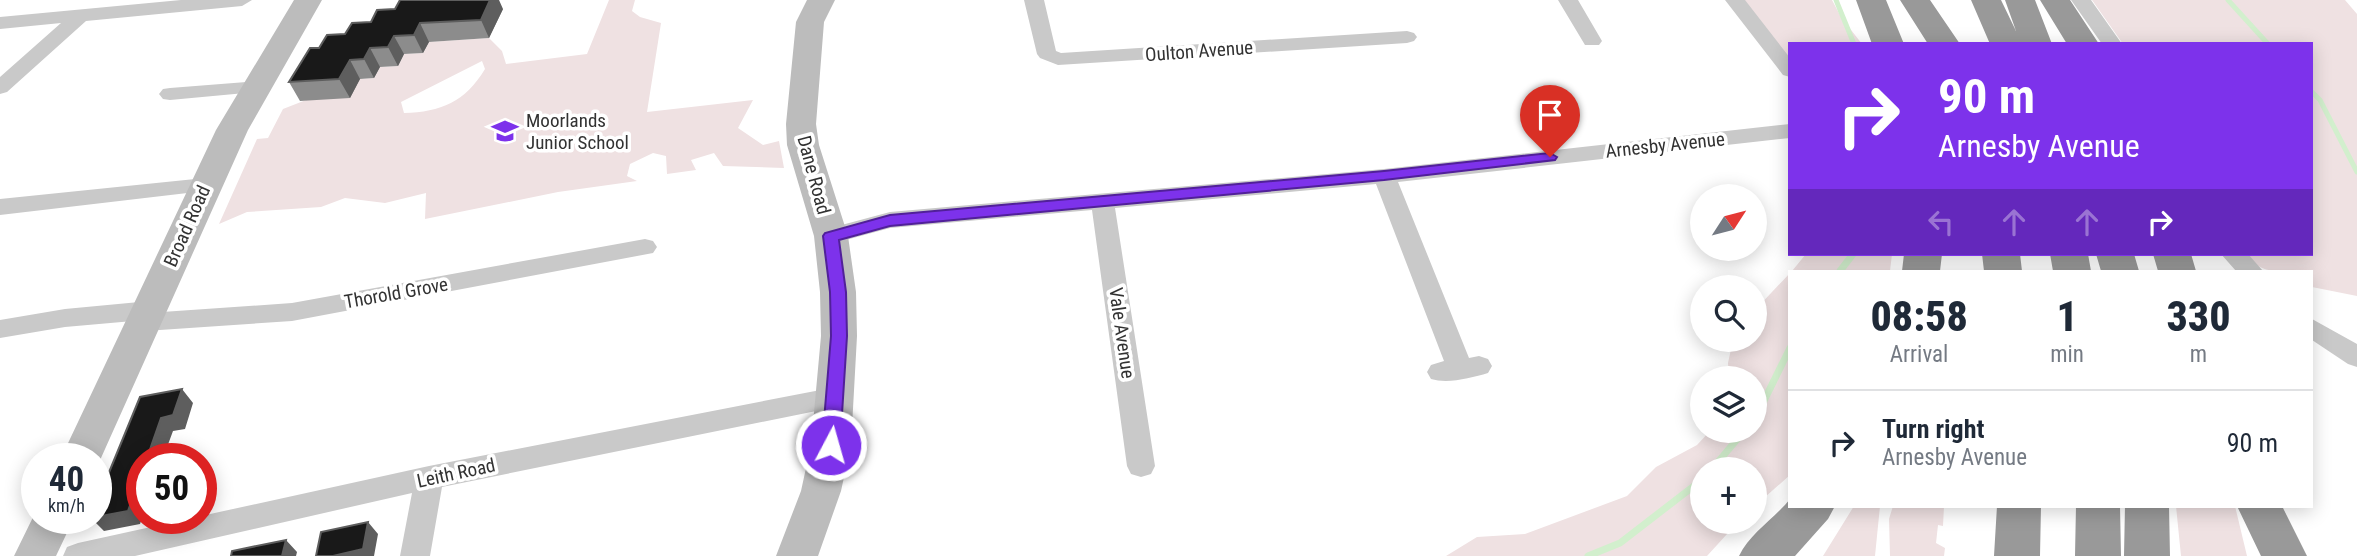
<!DOCTYPE html>
<html lang="en">
<head>
<meta charset="utf-8">
<style>
	:root { --surface:#fff; --page:#f6f6f7; --text:#1f2937; --muted:#747a83; --line:#e0e1e3 }
	body { margin:0; font-family:"Roboto Condensed",sans-serif; background:var(--page); color:var(--text); height:100vh; display:flex; flex-direction:column; font-size:26px; white-space:nowrap }
	* { box-sizing:border-box; margin:0 }
	p { font-size:23px; color:var(--muted) }
	.icon { flex:none; width:38px; height:38px; fill:none; stroke:currentColor; stroke-width:2; stroke-linecap:round; stroke-linejoin:round }
	.map { position:relative; flex:1; overflow:hidden }
	.sheet { position:absolute; left:1788px; top:270px; width:525px; height:238px; display:flex; flex-direction:column; background:var(--surface); border-radius:0px; box-shadow:0 4px 18px #0003 }
	.sheet>* { flex:none }
	.banner { position:absolute; left:1788px; top:42px; width:525px; height:214px; border-radius:0px; box-shadow:0 4px 18px #0003; background:#7d32eb; color:#fff; overflow:hidden }
	.needle { width:46px; rotate:54deg }
	.tools { position:absolute; left:1690px; top:184px; display:grid; gap:14px }
	.tools a { display:grid; place-items:center; width:77px; height:77px; border-radius:50%; background:var(--surface); box-shadow:0 4px 18px #0003; font-size:35px }
	.speed { position:absolute; left:21px; top:443px; display:flex; gap:14px; font-size:35px; font-weight:700; text-align:center }
	.speed>* { display:grid; place-content:center; width:91px; height:91px; border-radius:50%; background:var(--surface); box-shadow:0 4px 18px #0003; line-height:1 }
	.speed small { font-size:18px; font-weight:400 }
	.speed .limit { border:10px solid #d22; background:#fff; color:#111 }
	.pin { position:absolute; display:grid; place-items:center; width:60px; height:60px; color:#fff; margin:-72px -30px; border-radius:50% 50% 50% 0; rotate:-45deg; box-shadow:0 0 7px #0007 }
	.pin .icon { rotate:45deg }
	.me { position:absolute; width:77px; margin:-38px; rotate:6deg; stroke-linejoin:round; filter:drop-shadow(0 0 5px #0008) }
	.turn { display:flex; align-items:center; gap:24px; height:147px; padding:0 35px; font-size:32px }
	.turn .icon { width:91px; height:91px; stroke-width:2.5 }
	.turn b { display:block; font-size:49px; line-height:60px }
	.lanes { display:flex; align-items:center; height:66px; padding:0 35px; background:#0003; justify-content:center; gap:35px; direction:ltr }
	.lanes .off { opacity:.35 }
	.eta { display:flex; justify-content:space-evenly; align-items:center; height:119px; text-align:center }
	.eta b { font-size:42px; font-weight:800; line-height:49px }
	ul { padding:0; list-style:none }
	li { display:flex; align-items:center; gap:21px; height:105px; padding:0 35px; border-top:2px solid var(--line) }
	li div { flex:1 }
	li b { display:block; font-size:26px }
	li em { font-style:normal }
	.map>svg:first-child { display:block }
	.green { fill:#efe1e2; fill-rule:evenodd }
	.lines { fill:none; stroke-linecap:round; stroke-linejoin:round }
	.stream-far1 { stroke:#d2efcd; stroke-width:5 }
	.stream { stroke:#d2efcd; stroke-width:7 }
	.street { fill:#c9c9c9; fill-rule:evenodd }
	.secondary { fill:#bcbcbc; fill-rule:evenodd }
	.highway { fill:#999; fill-rule:evenodd }
	.wall { fill:#8c8c8c }
	.shaded-wall { fill:#5e5e5e }
	.building { fill:#191919; stroke:#5e5e5e; stroke-width:2 }
	.route { fill:#7d32eb; stroke:#512099; stroke-width:2 }
	.labels { text-anchor:middle; dominant-baseline:central; stroke-width:7; stroke-linejoin:round; paint-order:stroke }
	.street-label { font-size:19px; fill:#323232; stroke:#fff }
	.poi-label { font-size:19px; fill:#323232; stroke:#fff; text-anchor:start }
</style>
</head>
<body>
<div class="map">
<svg width="2357" height="556" viewBox="0 0 2357 556">
	<rect width="100%" height="100%" fill="#fff"/>
	<path class="green" d="M609,0H635L632,11L640,17L661,23L647,112L753,100L738,128L763,145L779,141L784,168L723,166L714,153L691,160L696,170L667,174L666,156L653,153L630,164L627,176L637,181L558,192L425,219L426,193L385,203L345,198L321,207L247,212L219,224L257,139L268,138L283,109L360,79L374,78L380,67L398,66L404,54L423,53L429,42L489,38L502,51L506,64L587,54ZM482,61L485,69C465,102 441,112 404,113L401,102Z
		M1739,0H1832L1841,17L1862,44H1790V69Z
		M2092,0H2345L2357,14V296L2312,287V271C2282,271 2265,277 2243,254H2312V44H2123Z
		M1806,254H1892L1890,271H1792Z
		M1790,273V475L1755,506V469H1703V522H1738L1707,556H1446L1477,537L1525,534L1627,496L1656,467L1697,445L1710,431L1755,430V378H1729L1728,363L1733,340H1755V310Z
		M1854,506H1880L1875,556H1823Z
		M1893,506H1944L1943,526L1938,525L1936,543L1945,548L1944,556H1890L1889,519Z
		M2176,506H2235L2247,556H2181Z"/>
	<g class="lines">
		<path class="stream-far1" d="M1836,0L1854,44
			M2228,0L2268,44
			M2312,92L2320,100L2357,172"/>
		<path class="stream" d="M1840,271L1853,254
			M1755,419L1790,348
			M1712,469L1745,430
			M1588,556L1620,543L1703,479"/>
		<path class="street" d="M181,0H252L242,6L86,21L7,92L0,94V77L61,23L0,29V17Z
			M1024,0H1044L1056,51L1061,53L1407,31L1414,33L1417,37L1414,41L1407,43L1058,65L1040,58L1037,54Z
			M1558,0H1578L1602,41L1599,45H1585Z
			M1725,0H1745L1790,58V77L1783,75Z
			M2071,0H2091L2122,44H2102Z
			M259,81L266,83L269,87L266,91L170,100L163,99L159,94L163,89L170,88Z
			M1790,124V138L1398,182L1469,358L1479,356L1488,359L1492,366L1488,373C1471,378 1448,384 1431,379L1427,372L1431,365L1444,361L1376,184L1115,208L1155,466L1151,474L1141,477L1131,474L1127,466L1092,210L890,228L831,244L823,242L819,236L823,230L890,212L1384,169Z
			M205,178L213,180L216,185L213,190L0,215V199Z
			M645,239L653,241L657,247L653,253L292,321L145,331L136,329L133,321L65,327L0,338V320L65,309L150,301L159,304L162,312L292,303Z
			M2221,254H2248L2263,271H2236Z
			M2312,319L2357,344V367L2348,364L2312,340Z
			M836,387L845,390L849,397L845,404L836,407L442,487L430,556H400L412,493L135,556H63L67,547L78,543L429,466Z"/>
		<path class="secondary" d="M294,0H322L248,130L101,458L96,467V458H61L216,130Z
			M807,0H835L824,22L816,124L819,145L848,236L856,292L857,336L851,445L841,491L818,556H776L801,491L811,445L821,336L820,292L814,236L787,145L786,124L796,22Z
			M37,509V518H74L56,556H14Z"/>
		<path class="highway" d="M1856,0H1886L1904,44H1872Z
			M1900,0H1930L1960,44H1928Z
			M1971,0H2001L2016,31L2005,0H2035L2052,44H1990Z
			M2040,0H2070L2099,44H2067Z
			M1904,254H1942L1940,271H1902Z
			M1982,254H2020L2022,271H1984Z
			M2050,254H2088L2091,271H2053Z
			M2096,254H2134L2139,271H2101Z
			M2153,254H2191L2196,271H2158Z
			M1790,499V506H1835L1828,519L1795,556H1739C1750,533 1774,519 1790,499Z
			M1997,506H2041L2040,556H1994Z
			M2076,506H2120L2121,556H2075Z
			M2125,506H2169L2170,556H2124Z
			M2237,506H2282L2307,556H2261Z"/>
	</g>
	<path class="wall" d="M395,9H503L489,38L429,42L423,53L404,54L398,66L380,67L374,78L360,79L350,98L300,101L289,82L319,48Z"/>
	<path class="shaded-wall" d="M490,0H499L503,9L489,38L481,20Z
		M420,23L429,42L423,53L414,35Z
		M394,36L404,54L398,66L388,47Z
		M370,48L380,67L374,78L364,59Z
		M350,60L360,79L350,98L339,79Z
		M182,389L193,403L185,429L173,431L163,458H147L161,418Z
		M142,472V518L140,524L104,531L91,518H96Z
		M368,522L378,534L374,556H333Z
		M286,540L297,552L296,556H282Z"/>
	<path class="building" d="M400,0H490L481,20L420,23L414,35L394,36L388,47L370,48L364,59L350,60L339,79L289,82L310,48H319L327,35L345,34L352,23L371,22L377,10L395,9Z
		M182,389L173,415L161,418L147,458H142V472L128,511L96,517V504L140,397Z
		M368,522L363,549L333,556H316L321,532Z
		M286,540L282,556H231L232,551Z"/>
	<path class="route" d="M1550,153L1557,157L1555,160L1384,180L890,226L839,240L846,292L847,336L840,445L837,450H825L822,445L831,336L830,292L823,236L825,233L890,215L1384,171Z"/>
	<defs>
		<g id="school-bare" transform="scale(2.1)"><path d="M0-5L7-2L0 1L-7-2ZM-4 1L0 2.5L4 1V4Q0 6-4 4Z" fill="#7d32eb" stroke="#fff" stroke-width="2.5" paint-order="stroke"/></g>
	</defs>
	<g fill-rule="evenodd">
		<use href="#school-bare" x="505" y="131"/>
	</g>
	<g class="labels">
		<g class="street-label">
			<text transform="translate(1199 51) rotate(-4)">Oulton Avenue</text>
			<text transform="translate(1665 145) rotate(-6)">Arnesby Avenue</text>
			<text transform="translate(814 175) rotate(75)">Dane Road</text>
			<text transform="translate(187 226) rotate(-66)">Broad Road</text>
			<text transform="translate(396 293) rotate(-10)">Thorold Grove</text>
			<text transform="translate(1122 333) rotate(82)">Vale Avenue</text>
			<text transform="translate(456 473) rotate(-12)">Leith Road</text>
		</g>
		<g class="poi-label">
			<text x="526" y="120">Moorlands<tspan x="526" dy="22">Junior School</tspan></text>
		</g>
	</g>
</svg>
<div class="tools">
<a><svg class="needle" viewBox="-14 -14 28 28"><path d="M0-13l5 13h-10z" fill="#e53935"/><path d="M0 13l5-13h-10z" fill="#747a83"/></svg></a>
<a><svg class="icon" aria-label="search" viewBox="0 0 24 24"><circle cx="10" cy="10" r="6"/><path d="M15 15l6 6"/></svg></a>
<a><svg class="icon" aria-label="layers" viewBox="0 0 24 24"><path d="M12 4l9 5-9 5-9-5zM3 14l9 5 9-5"/></svg></a>
<a>+</a>
</div>
<div class="speed"><div>40<small>km/h</small></div><div class="limit">50</div></div>
<div class="pin" style="left:1550px;top:157px;background:#d93025"><svg class="icon" aria-label="arrive" viewBox="0 0 24 24"><path d="M6 21V4h12l-3 4 3 4H6"/></svg></div>
<svg class="me" style="left:831px;top:445px" viewBox="-20 -20 40 40"><circle r="17" fill="#7d32eb" stroke="#fff" stroke-width="3"/><path d="M0-11L8 9 0 5-8 9z" fill="#fff"/></svg>
<div class="banner">
<div class="turn"><svg class="icon" aria-label="right" viewBox="0 0 24 24"><path d="M7 20v-9h11M14 6l5 5-5 5"/></svg><div><b>90 m</b>Arnesby Avenue</div></div>
<div class="lanes"><svg class="icon off" aria-label="left" viewBox="0 0 24 24"><path d="M17 20v-9H6M10 6l-5 5 5 5"/></svg><svg class="icon off" aria-label="ahead" viewBox="0 0 24 24"><path d="M12 20V5M6 11l6-6 6 6"/></svg><svg class="icon off" aria-label="ahead" viewBox="0 0 24 24"><path d="M12 20V5M6 11l6-6 6 6"/></svg><svg class="icon" aria-label="right" viewBox="0 0 24 24"><path d="M7 20v-9h11M14 6l5 5-5 5"/></svg></div>
</div>
<section class="sheet">
<div class="eta">
<div><b>08:58</b><p>Arrival</p></div>
<div><b>1</b><p>min</p></div>
<div><b>330</b><p>m</p></div>
</div>
<ul>
<li><svg class="icon" aria-label="right" viewBox="0 0 24 24"><path d="M7 20v-9h11M14 6l5 5-5 5"/></svg><div><b>Turn right</b><p>Arnesby Avenue</p></div><em>90 m</em></li>
</ul>
</section>
</div>
</body>
</html>
